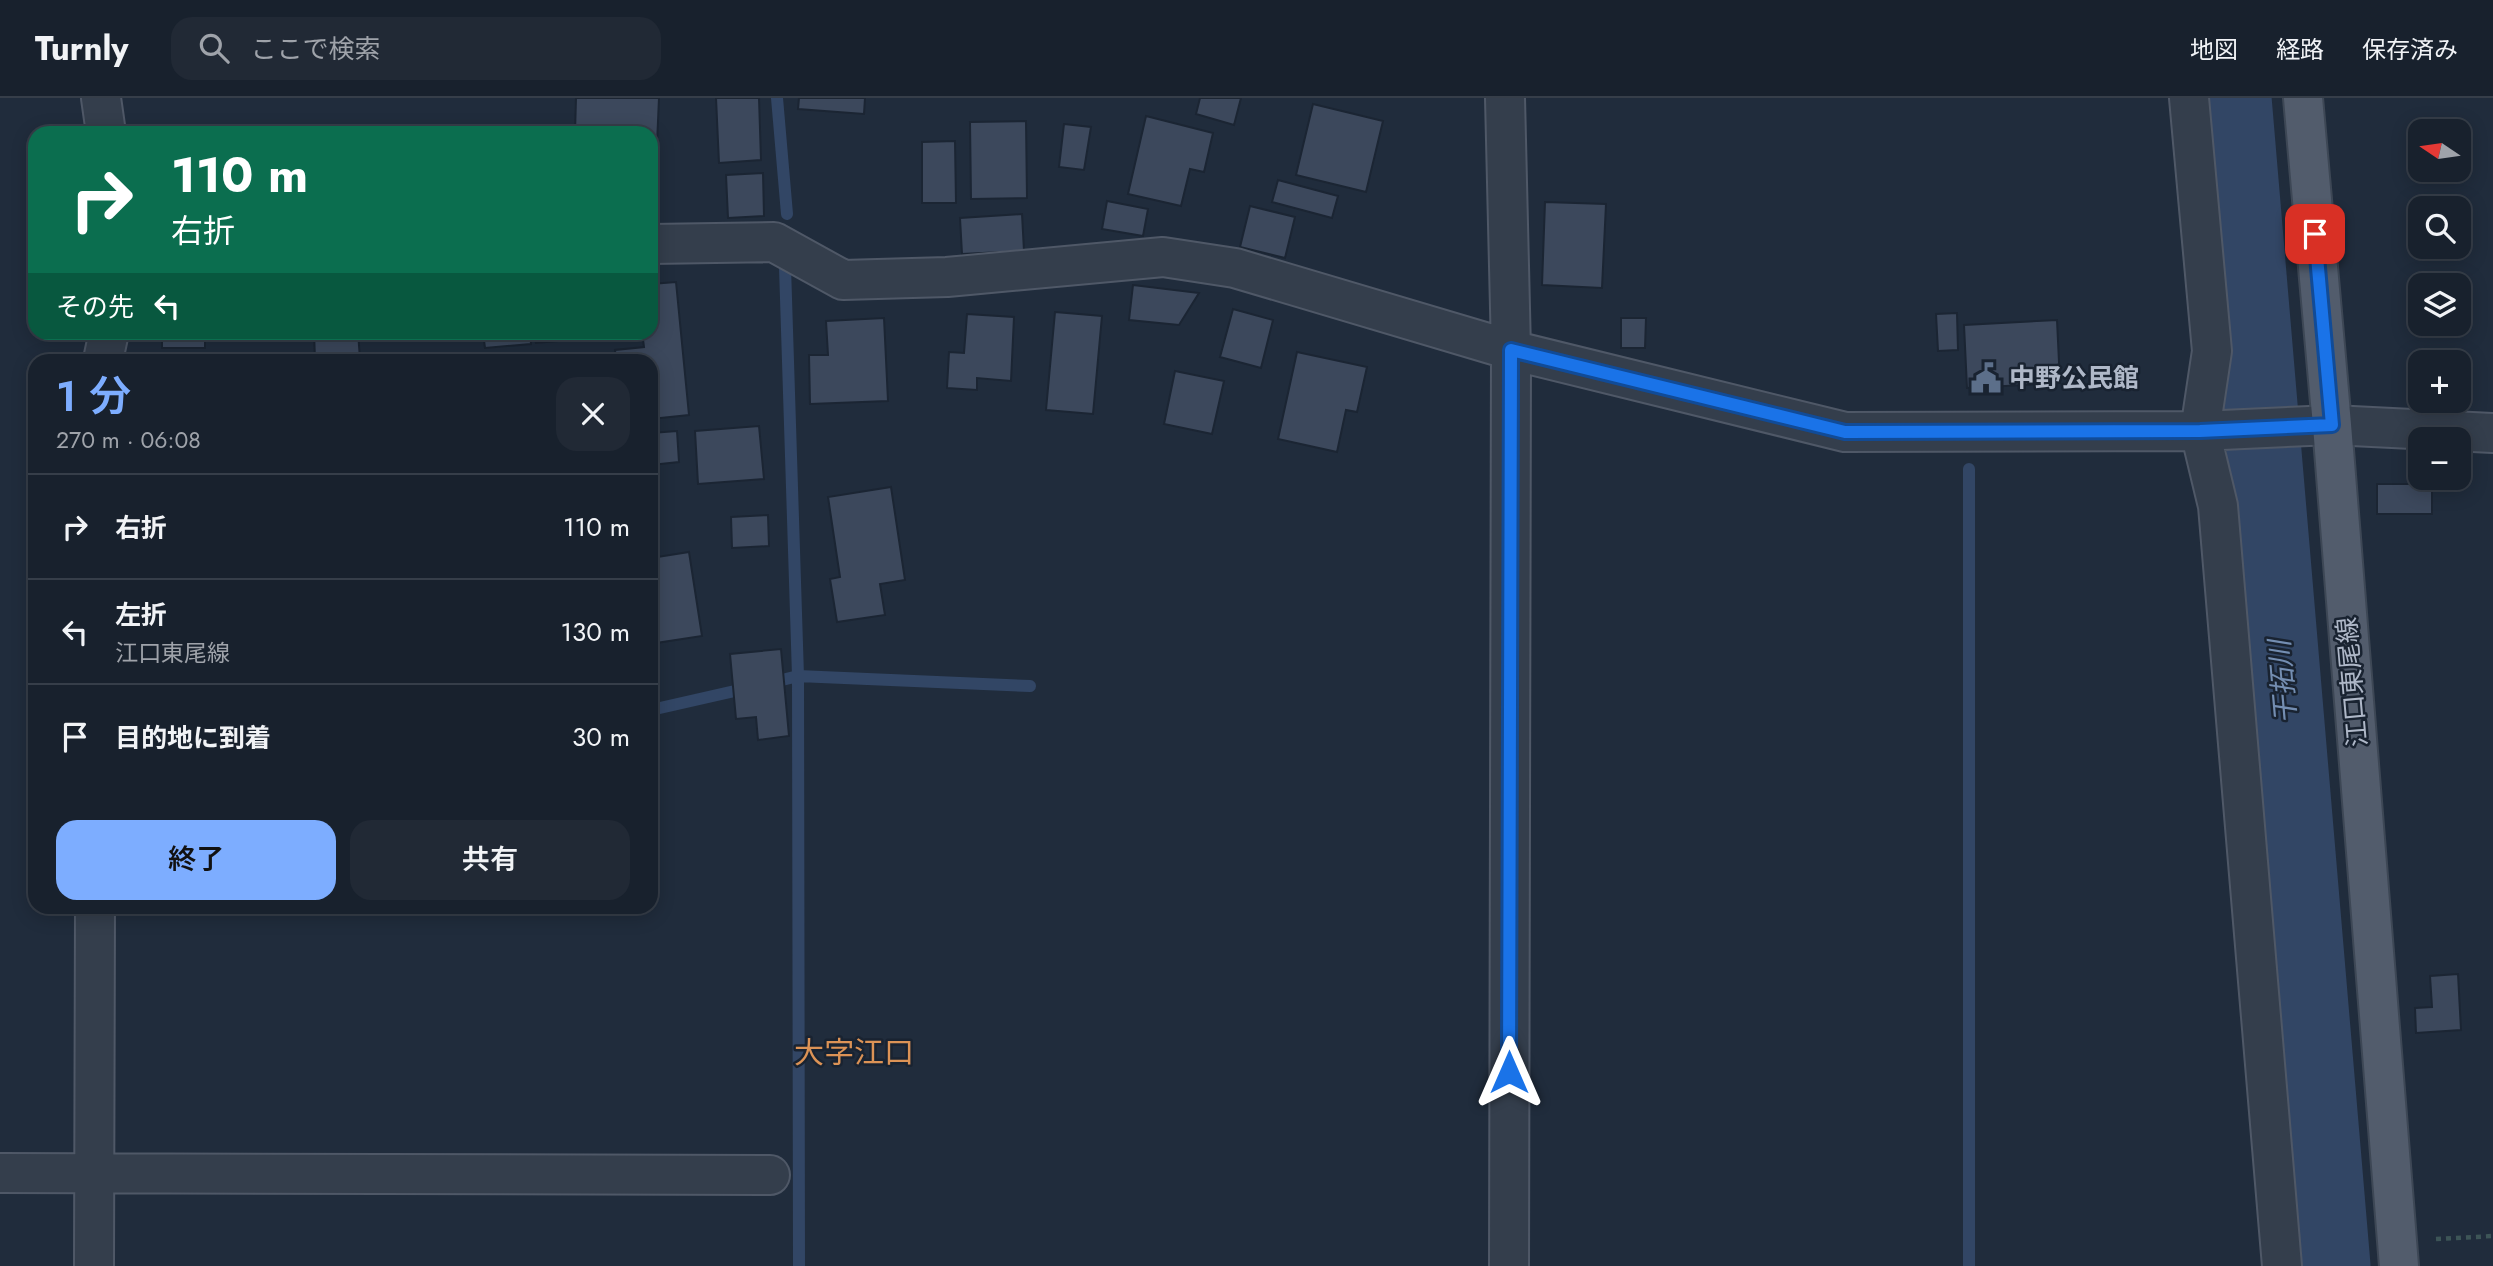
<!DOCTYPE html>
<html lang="ja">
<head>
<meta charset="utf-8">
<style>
	:root { --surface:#18212d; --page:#212935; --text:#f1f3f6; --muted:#9fa3aa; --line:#363e49; --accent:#7dadff }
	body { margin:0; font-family:Jost,"Noto Sans JP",sans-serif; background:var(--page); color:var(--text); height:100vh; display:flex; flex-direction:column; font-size:26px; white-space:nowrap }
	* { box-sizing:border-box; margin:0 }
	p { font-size:23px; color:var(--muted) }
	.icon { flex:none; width:38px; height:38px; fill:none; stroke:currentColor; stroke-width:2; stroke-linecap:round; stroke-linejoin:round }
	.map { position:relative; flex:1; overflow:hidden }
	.drawer { position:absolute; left:28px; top:256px; width:630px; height:560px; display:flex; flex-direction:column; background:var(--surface); border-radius:21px; box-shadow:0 4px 18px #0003,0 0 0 2px var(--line) }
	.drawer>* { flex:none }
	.top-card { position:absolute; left:28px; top:28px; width:630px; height:214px; border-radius:21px; box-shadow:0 4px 18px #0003,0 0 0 2px var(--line); background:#0b6e4f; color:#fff; overflow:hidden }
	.needle { width:46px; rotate:283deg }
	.tools { position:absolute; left:2408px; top:21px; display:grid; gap:14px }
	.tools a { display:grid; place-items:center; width:63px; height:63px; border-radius:14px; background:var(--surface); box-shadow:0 4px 18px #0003,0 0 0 2px var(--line); font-size:35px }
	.pin { position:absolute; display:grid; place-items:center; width:60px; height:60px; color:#fff; margin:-30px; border-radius:14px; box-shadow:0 4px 10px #0006 }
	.me { position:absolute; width:77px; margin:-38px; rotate:0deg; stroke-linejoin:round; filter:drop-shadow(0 0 5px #0008) }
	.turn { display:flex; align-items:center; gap:24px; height:147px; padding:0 28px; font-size:32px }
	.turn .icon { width:91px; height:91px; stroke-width:2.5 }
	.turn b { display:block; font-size:49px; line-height:60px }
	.then { display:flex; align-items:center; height:66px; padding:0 28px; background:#0003; gap:14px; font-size:26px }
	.round { display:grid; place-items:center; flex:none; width:74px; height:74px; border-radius:21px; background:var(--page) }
	.overview { display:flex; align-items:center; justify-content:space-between; height:119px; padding:0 28px }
	h1 { font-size:42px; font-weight:600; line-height:52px; color:var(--accent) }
	.cta { display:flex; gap:14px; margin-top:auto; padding:14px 28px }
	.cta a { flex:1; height:80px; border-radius:21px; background:var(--accent); color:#111; font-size:28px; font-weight:600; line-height:80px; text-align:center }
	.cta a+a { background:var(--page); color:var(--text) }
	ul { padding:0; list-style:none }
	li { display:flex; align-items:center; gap:21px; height:105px; padding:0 28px; border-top:2px solid var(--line) }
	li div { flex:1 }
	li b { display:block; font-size:26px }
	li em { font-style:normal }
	header { display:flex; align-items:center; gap:42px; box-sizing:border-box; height:98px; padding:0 35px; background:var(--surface); border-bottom:2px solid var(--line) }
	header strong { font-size:33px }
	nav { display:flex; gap:38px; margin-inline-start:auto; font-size:24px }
	.search { width:490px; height:63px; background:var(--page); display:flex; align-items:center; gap:18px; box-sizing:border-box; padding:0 24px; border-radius:21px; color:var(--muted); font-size:26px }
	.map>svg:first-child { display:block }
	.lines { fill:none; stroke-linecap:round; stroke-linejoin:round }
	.stream { stroke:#324665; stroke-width:12 }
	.river { stroke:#324665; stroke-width:75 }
	.building { fill:#3c485c; stroke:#1b2533; stroke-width:2 }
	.minor-casing { stroke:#4f5867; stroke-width:42 }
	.major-casing { stroke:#3d4755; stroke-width:42 }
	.path { stroke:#3d5557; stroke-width:4.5; stroke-dasharray:5 5; stroke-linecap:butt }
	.minor { stroke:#343e4c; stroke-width:38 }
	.major { stroke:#525c6c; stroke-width:38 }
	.route-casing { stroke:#114b97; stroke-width:18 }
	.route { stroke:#1a73e8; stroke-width:12 }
	.labels { text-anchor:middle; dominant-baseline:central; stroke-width:5; stroke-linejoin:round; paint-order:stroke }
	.poi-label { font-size:26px; font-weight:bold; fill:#afb8c8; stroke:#192331; text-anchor:start }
	.street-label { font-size:26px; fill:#afb8c8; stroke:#192331 }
	.water-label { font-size:28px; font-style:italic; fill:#748eb2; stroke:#192331 }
	.quarter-label { font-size:30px; fill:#dc9356; stroke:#192331 }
</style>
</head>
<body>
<header>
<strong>Turnly</strong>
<div class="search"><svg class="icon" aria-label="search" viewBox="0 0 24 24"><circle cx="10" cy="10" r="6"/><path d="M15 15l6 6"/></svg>ここで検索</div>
<nav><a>地図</a><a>経路</a><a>保存済み</a></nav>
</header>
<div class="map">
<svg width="2493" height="1168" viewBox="0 0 2493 1168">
	<rect width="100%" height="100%" fill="#202c3c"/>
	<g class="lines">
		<path class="stream" d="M777,0L787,116
			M785,169L798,578L1030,588
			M770,585L798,578L799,1168
			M651,612L748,590
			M1969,1168V371"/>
		<path class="river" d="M2234,0L2333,1168"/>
	</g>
	<path class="building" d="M576,0H659L656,70H651V35H575Z
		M716,0H759L761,62L719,65Z
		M799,0H865L864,16L798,11Z
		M1200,0H1241L1234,27L1196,16Z
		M1313,6L1383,23L1366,94L1296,77Z
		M1146,18L1213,35L1204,74L1190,71L1181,108L1128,96Z
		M1026,23L1027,100L971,101L970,24Z
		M1064,26L1091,29L1084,72L1059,69Z
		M955,43L956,105H922V44Z
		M763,75L764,118L728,120L726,77Z
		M1278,82L1338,98L1332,120L1272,104Z
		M1107,103L1148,111L1143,138L1102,131Z
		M1545,104L1606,106L1602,190L1542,187Z
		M1250,108L1295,119L1285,160L1240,149Z
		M1022,116L1024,153L962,156L960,120Z
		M32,117H35V149H32Z
		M676,184L689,317L651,321V262H616L615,252L644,249L642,234H651V186Z
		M1133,187L1199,195L1179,227L1129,222Z
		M1233,211L1273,222L1261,270L1220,259Z
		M1055,214L1102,218L1093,316L1046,312Z
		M1957,215L1958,252L1938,253L1936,216Z
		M967,216L1014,219L1011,283L977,280V292L947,290L949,254L964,255Z
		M884,220L888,303L810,306L809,257H828L826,223Z
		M1621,220H1646L1645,250H1621Z
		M2057,222L2060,285L1967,290L1964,227Z
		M162,234H205V250H162Z
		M314,234H358L360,261L315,262Z
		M483,234H530L531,246L485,250Z
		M535,234H578L579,241L536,245Z
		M1297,254L1367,269L1357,314L1346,312L1337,354L1278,341Z
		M1175,273L1224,283L1212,336L1164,326Z
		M759,328L764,381L698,386L695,333Z
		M677,333L679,364L651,367V335Z
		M2377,386H2432V416H2377Z
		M891,389L905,482L880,486L885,517L837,524L830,481L840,479L828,399Z
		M768,417L769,448L732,450L731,419Z
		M689,454L702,538L656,545L651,515V460Z
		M781,551L789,638L758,642L756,619L736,621L730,556Z
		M2458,876L2461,932L2416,935L2415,910L2432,909L2430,878Z"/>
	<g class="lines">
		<g class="minor-casing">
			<path id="minor" d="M101,0L106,35
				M1505,0L1511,252L1509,1168
				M2189,0L2212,253L2200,333L2218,408L2282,1168
				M651,146L774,144L843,182L947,179L1163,159L1235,170L1511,252L1845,334L2200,333L2332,327L2493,335
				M103,262L109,234
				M0,1075L770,1077
				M94,1168L95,808"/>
		</g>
		<g class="major-casing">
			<path id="major" d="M2303,0L2332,327L2399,1168"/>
		</g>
		<path class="path" d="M2436,1141L2493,1138"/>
		<use href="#minor" class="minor"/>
		<use href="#major" class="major"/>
	</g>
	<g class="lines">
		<g class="route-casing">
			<path id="route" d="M1509,974L1511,252L1845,334L2200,333L2332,327L2315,136"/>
		</g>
		<use href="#route" class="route"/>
	</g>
	<defs>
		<g id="civic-bare" transform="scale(2.415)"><path d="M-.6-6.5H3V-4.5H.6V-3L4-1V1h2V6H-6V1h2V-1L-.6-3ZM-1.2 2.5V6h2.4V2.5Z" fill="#5c6f8a" stroke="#192331" stroke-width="2.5" paint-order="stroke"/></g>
	</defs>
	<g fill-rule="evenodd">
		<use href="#civic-bare" x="1986" y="280"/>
	</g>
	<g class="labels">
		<g class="poi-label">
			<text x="2009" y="280">中野公民館</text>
		</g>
		<g class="street-label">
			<text transform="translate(2352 584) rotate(-95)">江口東尾線</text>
		</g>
		<g class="water-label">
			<text transform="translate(2283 584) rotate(-95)">干拓川</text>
		</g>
		<g class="quarter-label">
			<text x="854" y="954">大字江口</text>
		</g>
	</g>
</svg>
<div class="tools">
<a><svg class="needle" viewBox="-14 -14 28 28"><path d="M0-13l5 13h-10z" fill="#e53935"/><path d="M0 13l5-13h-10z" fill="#9fa3aa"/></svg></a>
<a><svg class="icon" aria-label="search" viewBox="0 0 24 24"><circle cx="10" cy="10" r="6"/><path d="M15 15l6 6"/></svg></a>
<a><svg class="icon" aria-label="layers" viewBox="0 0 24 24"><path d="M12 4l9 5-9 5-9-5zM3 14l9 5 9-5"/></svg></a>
<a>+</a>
<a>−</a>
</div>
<div class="pin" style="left:2315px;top:136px;background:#d93025"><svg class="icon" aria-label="arrive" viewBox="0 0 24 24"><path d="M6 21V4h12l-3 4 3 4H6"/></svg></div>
<svg class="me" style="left:1509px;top:974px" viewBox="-20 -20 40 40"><path d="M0-17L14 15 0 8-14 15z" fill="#1a73e8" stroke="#fff" stroke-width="4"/></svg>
<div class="top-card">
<div class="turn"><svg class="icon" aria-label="right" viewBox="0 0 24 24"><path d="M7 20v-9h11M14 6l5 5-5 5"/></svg><div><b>110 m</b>右折</div></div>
<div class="then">その先<svg class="icon" aria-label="left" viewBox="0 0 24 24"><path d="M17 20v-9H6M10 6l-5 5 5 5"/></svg></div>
</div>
<section class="drawer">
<div class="overview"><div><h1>1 分</h1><p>270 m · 06:08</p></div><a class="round"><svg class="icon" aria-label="close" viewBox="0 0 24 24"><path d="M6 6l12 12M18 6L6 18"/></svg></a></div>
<ul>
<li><svg class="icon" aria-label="right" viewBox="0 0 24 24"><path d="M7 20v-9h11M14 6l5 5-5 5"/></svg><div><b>右折</b></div><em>110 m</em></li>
<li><svg class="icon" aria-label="left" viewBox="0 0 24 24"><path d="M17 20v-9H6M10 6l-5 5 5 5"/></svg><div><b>左折</b><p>江口東尾線</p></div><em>130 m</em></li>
<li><svg class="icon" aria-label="arrive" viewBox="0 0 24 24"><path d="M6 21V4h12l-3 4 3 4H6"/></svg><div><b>目的地に到着</b></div><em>30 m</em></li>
</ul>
<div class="cta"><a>終了</a><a>共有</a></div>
</section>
</div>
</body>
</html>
